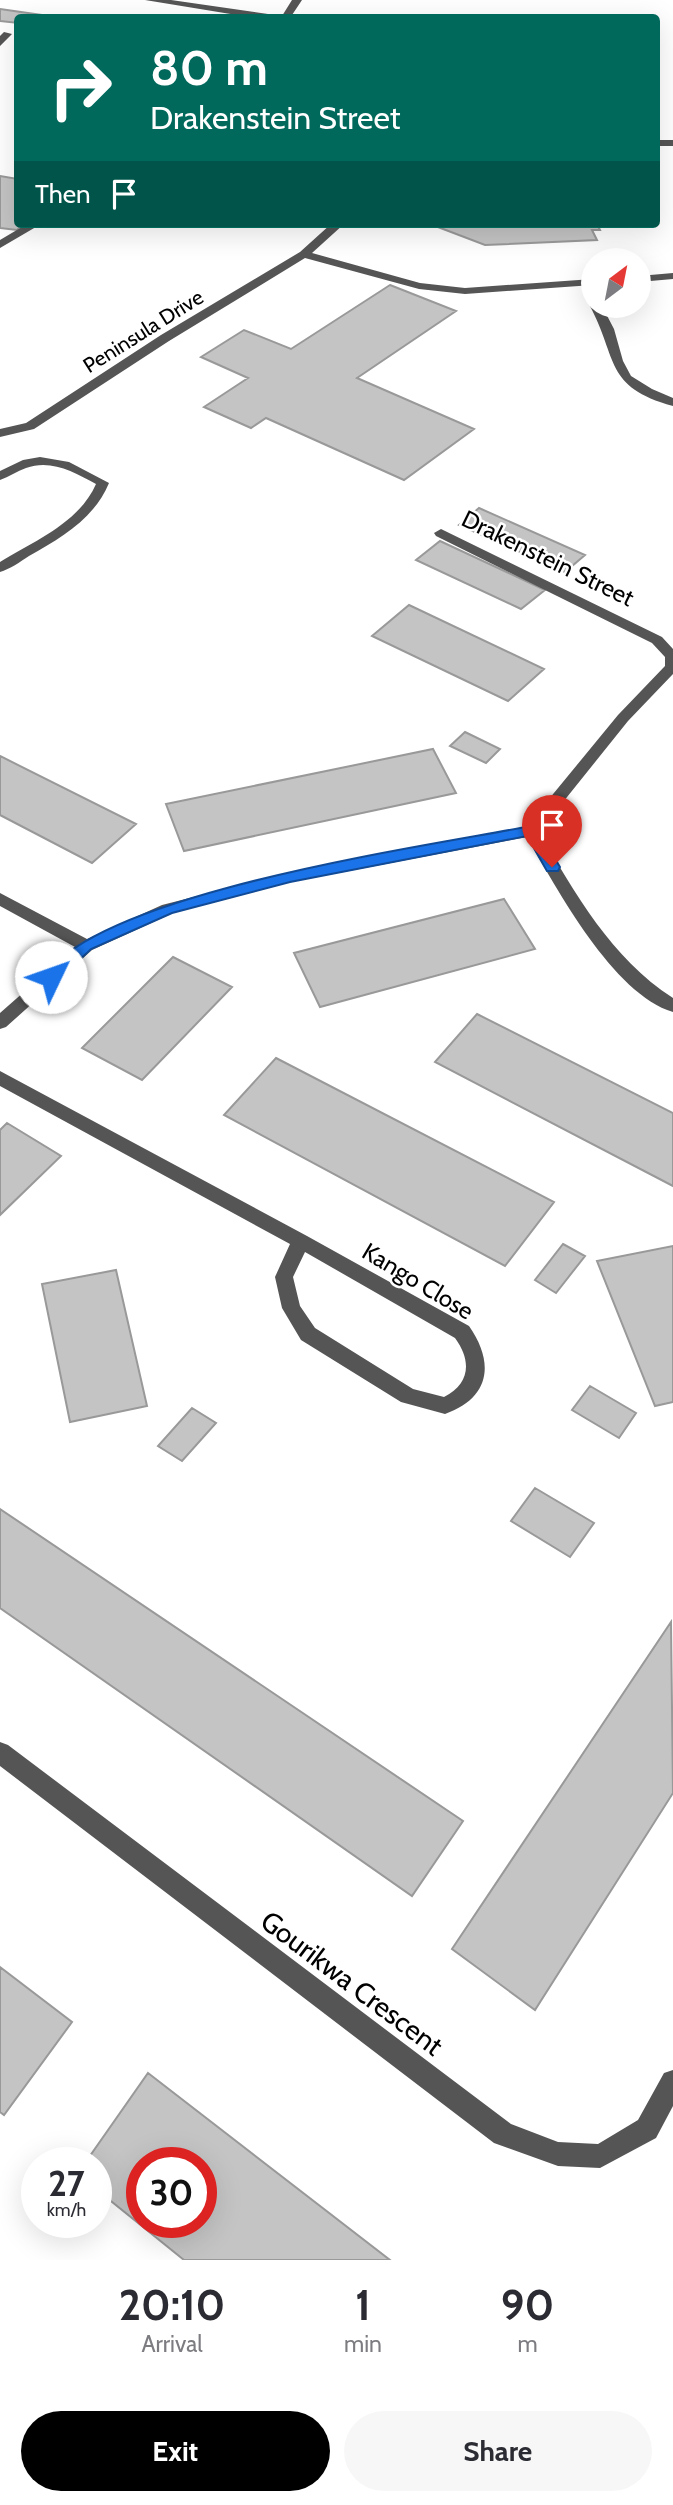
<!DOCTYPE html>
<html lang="en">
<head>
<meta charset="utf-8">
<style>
	:root { --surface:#fff; --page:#f7f7f7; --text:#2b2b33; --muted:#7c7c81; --accent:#000 }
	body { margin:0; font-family:Cabin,sans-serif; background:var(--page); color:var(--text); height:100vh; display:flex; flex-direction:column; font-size:26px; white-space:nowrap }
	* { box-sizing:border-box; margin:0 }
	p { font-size:23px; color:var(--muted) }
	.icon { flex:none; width:38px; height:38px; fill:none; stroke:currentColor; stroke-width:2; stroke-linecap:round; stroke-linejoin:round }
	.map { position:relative; height:2260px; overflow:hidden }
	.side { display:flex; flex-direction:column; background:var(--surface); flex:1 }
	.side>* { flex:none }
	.hud { position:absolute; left:14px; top:14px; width:646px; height:214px; border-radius:7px; box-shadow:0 7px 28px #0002; background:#00695c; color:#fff; overflow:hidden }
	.needle { width:46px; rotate:32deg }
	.buttons { position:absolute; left:581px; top:248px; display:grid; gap:14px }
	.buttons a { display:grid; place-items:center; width:70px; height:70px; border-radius:50%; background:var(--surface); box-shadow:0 7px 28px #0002; font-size:35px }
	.speed { position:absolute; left:21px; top:2147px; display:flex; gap:14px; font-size:35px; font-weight:700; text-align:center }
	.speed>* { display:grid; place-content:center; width:91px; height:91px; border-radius:50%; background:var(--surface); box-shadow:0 7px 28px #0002; line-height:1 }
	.speed small { font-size:18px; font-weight:400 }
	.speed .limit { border:10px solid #d22; background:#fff; color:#111 }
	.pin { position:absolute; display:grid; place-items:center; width:60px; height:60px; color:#fff; margin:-72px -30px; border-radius:50% 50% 50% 0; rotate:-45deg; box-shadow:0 0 7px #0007 }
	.pin .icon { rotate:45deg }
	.me { position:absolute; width:77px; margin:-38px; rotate:48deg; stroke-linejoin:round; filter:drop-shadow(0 0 5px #0008) }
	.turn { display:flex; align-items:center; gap:24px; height:147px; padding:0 21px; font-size:32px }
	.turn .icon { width:91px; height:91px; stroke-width:2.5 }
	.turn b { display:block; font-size:49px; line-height:60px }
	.then { display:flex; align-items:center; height:66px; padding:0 21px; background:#0003; gap:14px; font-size:26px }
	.eta { display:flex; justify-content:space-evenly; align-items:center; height:119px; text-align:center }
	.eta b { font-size:42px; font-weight:700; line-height:49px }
	.button { display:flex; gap:14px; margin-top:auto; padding:14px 21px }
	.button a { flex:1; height:80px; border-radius:42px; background:var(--accent); color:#fff; font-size:28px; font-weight:700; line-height:80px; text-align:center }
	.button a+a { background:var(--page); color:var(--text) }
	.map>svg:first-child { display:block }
	.building { fill:#c4c4c4; stroke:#999; stroke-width:2; fill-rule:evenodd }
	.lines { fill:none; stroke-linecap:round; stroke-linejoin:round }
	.minor { fill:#555; fill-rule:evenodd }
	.route { fill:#1a73e8; stroke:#114b97; stroke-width:2 }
	.labels { text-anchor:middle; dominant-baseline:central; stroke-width:5; stroke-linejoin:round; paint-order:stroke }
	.far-street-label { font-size:21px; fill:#000; stroke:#fff }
	.street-label { font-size:24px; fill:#000; stroke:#fff }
	.near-street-label { font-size:28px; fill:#000; stroke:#fff }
</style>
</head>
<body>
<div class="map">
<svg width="673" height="2260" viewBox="0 0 673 2260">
	<rect width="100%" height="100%" fill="#fff"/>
	<path class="building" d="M0,9L63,18H18V23L0,21Z
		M0,176L18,179V224H23L17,230L0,228Z
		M430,224H597L600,230H592L597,240L485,245Z
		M390,285L456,311L357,378L474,429L404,480L266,418L251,428L204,407L248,378L201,357L244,330L291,349Z
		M479,508L585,555L565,572L459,525Z
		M440,541L545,590L521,609L416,560Z
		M409,605L544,669L508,701L372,636Z
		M465,732L500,749L486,763L450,746Z
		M433,749L456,793L184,851L166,804Z
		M0,756L136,824L92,863L0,815Z
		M504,899L535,949L320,1007L294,953Z
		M173,957L232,987L142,1080L82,1048Z
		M477,1014L673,1113V1186L435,1062Z
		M276,1058L554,1202L505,1266L224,1115Z
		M7,1123L61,1156L0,1215V1130Z
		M563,1244L585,1256L556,1293L535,1280Z
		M673,1246V1402L655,1406L597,1261Z
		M116,1270L147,1406L70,1422L42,1284Z
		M590,1386L636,1413L619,1438L572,1410Z
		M192,1408L216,1423L182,1461L158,1446Z
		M535,1488L594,1523L570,1557L511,1521Z
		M0,1509L463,1821L412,1896L0,1608Z
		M671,1622L673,1793L535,2010L452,1949Z
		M0,1967L72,2022L4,2115L0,2112Z
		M148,2073L390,2260H184L96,2189V2163H85ZM142,2163H201V2222H142Z"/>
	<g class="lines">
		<path class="minor" d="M145,0H171L282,16L292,0H302L290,18H255Z
			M4,32L12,34L0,46V36Z
			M656,140H673V146H656Z
			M27,224H41L0,248V240Z
			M331,224H344L312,253L420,283L465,288L593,279V285L465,294L419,289L305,258L169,341L34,429L0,437V429L26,423L161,335L300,252Z
			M673,273V279L639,282V276Z
			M593,303V306H602L614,329L623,361L631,376L652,389L673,398V406C604,387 618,359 590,306Z
			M40,457L69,462L109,483C94,519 61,538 29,556C20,562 10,569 0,572V562C34,541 79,523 96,484C74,472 51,459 26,468C17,471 9,477 0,480V471L23,460Z
			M441,529L662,637L673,649V674L628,721L539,832C575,893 611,958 673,998V1012C613,994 557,889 527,837L291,882L173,913L92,950L6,1027L0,1029V1013L75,947L0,906V893L87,939L162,905L291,872L526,827L618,715L665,666V657L652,643L436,536L434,533Z
			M0,1071L307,1236L469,1326C495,1363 490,1398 445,1414L401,1402L301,1340L282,1308L275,1277L290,1244L0,1086ZM305,1252L455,1338C472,1361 470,1384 444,1397L413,1389L315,1328L300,1306L293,1277Z
			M0,1742L8,1745L511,2124L558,2142L598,2144L638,2120L664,2073L673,2070V2106L656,2138L600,2168L558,2166L494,2143L0,1766Z"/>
	</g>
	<path class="route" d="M531,826L536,827L560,867L558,871H547L527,836L290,882L172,913L91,949L57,981H46L44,977C98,892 428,846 531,826Z"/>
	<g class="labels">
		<g class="far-street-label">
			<text transform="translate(143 331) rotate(-32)">Peninsula Drive</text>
		</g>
		<g class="street-label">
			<text transform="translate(548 558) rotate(26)">Drakenstein Street</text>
			<text transform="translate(418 1281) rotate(31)">Kango Close</text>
		</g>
		<g class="near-street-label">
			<text transform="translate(352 1983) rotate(37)">Gourikwa Crescent</text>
		</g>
	</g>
</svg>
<div class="buttons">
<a><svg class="needle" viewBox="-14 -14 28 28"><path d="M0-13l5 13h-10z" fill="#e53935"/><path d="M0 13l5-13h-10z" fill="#7c7c81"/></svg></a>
</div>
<div class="speed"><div>27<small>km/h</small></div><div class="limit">30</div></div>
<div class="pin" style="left:552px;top:867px;background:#d93025"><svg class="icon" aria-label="arrive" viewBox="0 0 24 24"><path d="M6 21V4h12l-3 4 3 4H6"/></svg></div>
<svg class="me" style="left:51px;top:977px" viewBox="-20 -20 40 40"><circle r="19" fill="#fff"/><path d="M0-13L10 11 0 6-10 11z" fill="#1a73e8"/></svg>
<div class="hud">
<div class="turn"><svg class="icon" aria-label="right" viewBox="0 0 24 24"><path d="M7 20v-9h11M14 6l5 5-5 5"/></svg><div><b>80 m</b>Drakenstein Street</div></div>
<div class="then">Then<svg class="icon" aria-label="arrive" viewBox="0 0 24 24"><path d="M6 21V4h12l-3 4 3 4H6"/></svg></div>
</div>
</div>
<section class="side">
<div class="eta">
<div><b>20:10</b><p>Arrival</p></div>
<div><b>1</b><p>min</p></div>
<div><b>90</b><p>m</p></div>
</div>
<div class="button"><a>Exit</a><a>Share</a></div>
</section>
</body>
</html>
